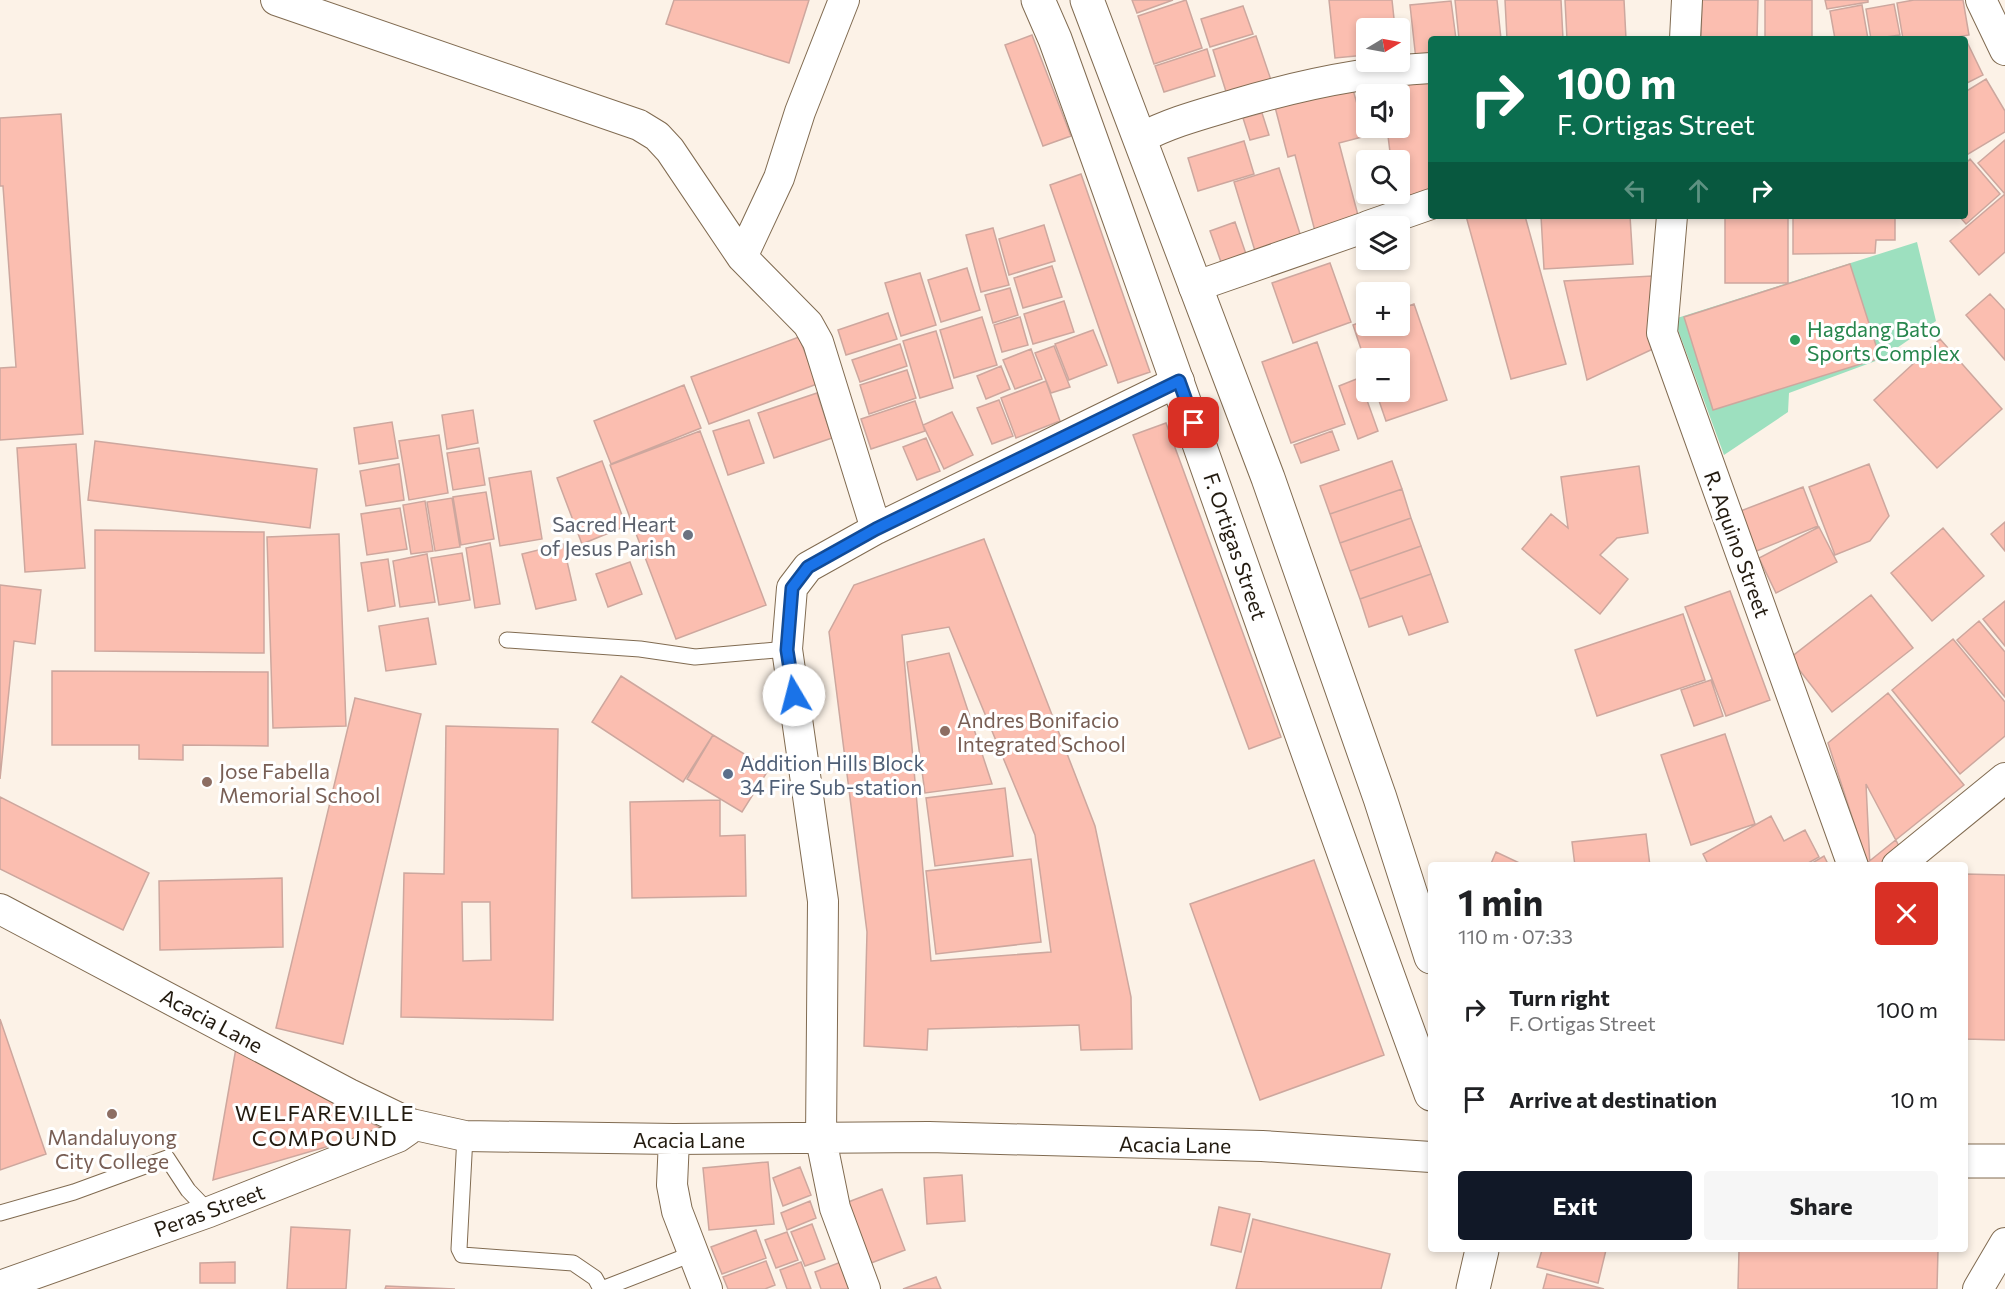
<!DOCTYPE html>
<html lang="en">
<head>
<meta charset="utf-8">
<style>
	:root { --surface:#fff; --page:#f6f6f6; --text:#202124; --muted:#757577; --accent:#111827 }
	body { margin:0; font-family:Commissioner,sans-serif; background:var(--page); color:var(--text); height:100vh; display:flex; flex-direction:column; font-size:22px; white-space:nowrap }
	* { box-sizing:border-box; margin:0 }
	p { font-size:20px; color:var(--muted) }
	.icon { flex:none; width:33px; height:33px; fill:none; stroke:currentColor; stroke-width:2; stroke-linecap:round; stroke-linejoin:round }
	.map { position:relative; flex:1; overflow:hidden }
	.details { position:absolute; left:1428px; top:862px; width:540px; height:390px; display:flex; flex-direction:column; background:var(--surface); border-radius:6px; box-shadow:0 3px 9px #0003 }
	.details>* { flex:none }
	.hud { position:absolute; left:1428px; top:36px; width:540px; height:183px; border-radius:6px; box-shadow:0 3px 9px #0003; background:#0b6e4f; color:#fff; overflow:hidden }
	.needle { width:39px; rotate:80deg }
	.buttons { position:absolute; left:1356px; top:18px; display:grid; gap:12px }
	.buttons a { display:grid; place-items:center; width:54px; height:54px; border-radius:6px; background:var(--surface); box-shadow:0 3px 9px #0003; font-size:30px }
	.pin { position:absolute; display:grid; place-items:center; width:51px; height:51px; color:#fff; margin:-26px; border-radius:12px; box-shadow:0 3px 9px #0006 }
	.me { position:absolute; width:66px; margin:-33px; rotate:352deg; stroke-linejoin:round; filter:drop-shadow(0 0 4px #0008) }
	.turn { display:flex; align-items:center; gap:21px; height:126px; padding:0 30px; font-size:27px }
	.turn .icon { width:78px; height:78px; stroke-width:2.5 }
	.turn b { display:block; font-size:42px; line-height:51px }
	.lanes { display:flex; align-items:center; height:57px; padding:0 30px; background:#0003; justify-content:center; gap:30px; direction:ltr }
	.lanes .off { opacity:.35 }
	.round { display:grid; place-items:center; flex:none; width:63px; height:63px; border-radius:6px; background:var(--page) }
	.overview { display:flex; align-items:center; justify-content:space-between; height:102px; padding:0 30px }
	h1 { font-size:36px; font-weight:700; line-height:45px }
	.action { display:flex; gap:12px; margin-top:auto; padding:12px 30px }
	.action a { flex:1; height:69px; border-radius:6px; background:var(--accent); color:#fff; font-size:24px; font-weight:700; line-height:69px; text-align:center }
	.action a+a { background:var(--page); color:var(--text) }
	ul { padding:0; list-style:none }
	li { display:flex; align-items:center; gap:18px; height:90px; padding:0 30px }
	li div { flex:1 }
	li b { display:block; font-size:22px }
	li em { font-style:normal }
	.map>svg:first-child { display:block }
	.green { fill:#9de0bf }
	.building { fill:#fbbeb0; stroke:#cda79e; stroke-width:1.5; fill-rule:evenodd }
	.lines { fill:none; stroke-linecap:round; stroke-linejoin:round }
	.lane-casing { stroke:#806b51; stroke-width:17 }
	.street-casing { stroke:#806b51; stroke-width:32 }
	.secondary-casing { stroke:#806b51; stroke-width:35 }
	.lane { stroke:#fff; stroke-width:15 }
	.street { stroke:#fff; stroke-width:30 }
	.secondary { stroke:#fff; stroke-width:33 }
	.route-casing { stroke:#114b97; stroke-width:15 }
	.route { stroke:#1a73e8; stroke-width:10 }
	.leisure-dot { fill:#2e9e5b; stroke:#fff; stroke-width:2 }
	.worship-dot { fill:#6b7280; stroke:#fff; stroke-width:2 }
	.education-dot { fill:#8d6e63; stroke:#fff; stroke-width:2 }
	.service-dot { fill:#5c6f8a; stroke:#fff; stroke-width:2 }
	.labels { text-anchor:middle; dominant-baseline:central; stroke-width:6; stroke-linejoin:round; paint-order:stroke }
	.leisure-label { font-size:21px; fill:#27864d; stroke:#fff; text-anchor:start }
	.worship-label { font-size:21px; fill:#5b616d; stroke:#fff; text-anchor:end }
	.street-label { font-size:21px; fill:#221a0f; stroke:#fff }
	.education-label { font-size:21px; fill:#785e54; stroke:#fff; text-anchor:start }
	.service-label { font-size:21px; fill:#4e5e75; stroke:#fff; text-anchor:start }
	.neighbourhood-label { font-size:22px; letter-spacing:1.5px; fill:#221a0f; stroke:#fff }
</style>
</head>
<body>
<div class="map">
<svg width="2005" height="1289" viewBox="0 0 2005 1289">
	<rect width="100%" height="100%" fill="#fcf2e7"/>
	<path class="green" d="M1917,242L1936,321L1881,359L1789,393L1788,412L1724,455L1674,319Z"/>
	<path class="building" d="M674,0H809L789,63L666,24Z
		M1132,0H1173L1137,13Z
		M1186,0L1202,48L1154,64L1138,16Z
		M1329,0H1392L1395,28H1366V55L1335,58Z
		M1455,0H1497L1501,39H1459Z
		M1505,0H1561L1563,39H1507Z
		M1565,0H1624L1626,39H1567Z
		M1702,0H1758L1757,39H1701Z
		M1765,0H1812V39H1765Z
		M1825,0H1868V2L1827,9Z
		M1914,0H1963L1969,35L1946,39H1903L1897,3Z
		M1451,1L1456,39H1431V58L1416,60L1410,5Z
		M1894,4L1900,35L1871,39L1866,9Z
		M1862,5L1868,39H1835L1830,11Z
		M1243,6L1253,34L1210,47L1201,19Z
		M1032,35L1071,136L1043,146L1005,45Z
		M1256,36L1272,83L1228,98L1213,50Z
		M1967,42L1983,75L1965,84V43Z
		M1207,49L1215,76L1164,92L1155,66Z
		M1428,77L1431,100V192L1397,197L1396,194H1400V160H1391L1387,128H1400V94H1382L1381,83Z
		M1986,79L2005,111V132L1965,156V92Z
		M1352,86L1366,136L1339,143L1360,223L1316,235L1295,155L1288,157L1275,107Z
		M1262,113L1269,135L1250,140L1243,118Z
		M61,114L83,434L0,440V368L16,367L3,186H0V118Z
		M2005,140V192L2004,193L1978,163Z
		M1244,141L1254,174L1198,191L1188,158Z
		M1970,159L2000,194L1966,224L1959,216H1965V164Z
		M1279,168L1301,237L1255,251L1234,182Z
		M1081,174L1150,372L1118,383L1050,185Z
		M2005,194V252L1979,275L1950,241Z
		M1466,216H1525L1566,364L1511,379Z
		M1541,216H1630L1633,264L1544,269Z
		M1725,216H1788V283H1725Z
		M1793,216H1895V240H1876L1875,253L1793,254Z
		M1235,222L1246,254L1221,262L1210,231Z
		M1044,225L1055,261L1009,275L999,239Z
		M993,228L1009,285L981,292L966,235Z
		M1330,263L1351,322L1293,343L1272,283Z
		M1850,264L1880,358L1713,410L1684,317Z
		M1052,266L1062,297L1023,308L1014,278Z
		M967,268L980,310L941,322L928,280Z
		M920,273L936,325L901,336L885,283Z
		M1652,276L1655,348L1587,380L1564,281Z
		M1010,288L1018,315L993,323L985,295Z
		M1990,294L2005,310V360L1966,315Z
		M1064,301L1074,332L1033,344L1024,314Z
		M1414,304L1447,400L1386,421L1376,392H1400V358H1366V364L1353,325L1366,320V326H1400V309Z
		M888,313L897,339L846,355L838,330Z
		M982,317L997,365L954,378L940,330Z
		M1020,317L1028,345L1002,352L994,325Z
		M1093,330L1107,365L1069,380L1055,344Z
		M936,331L953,388L920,398L903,341Z
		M799,337L817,384L709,424L691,377Z
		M1940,339L2002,409L1937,468L1874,400Z
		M1317,342L1345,424L1291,443L1262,362Z
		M900,344L907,366L860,382L852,360Z
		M1054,346L1070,387L1051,393L1035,353Z
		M1031,349L1042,379L1015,389L1003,360Z
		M1001,366L1010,389L986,399L977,376Z
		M907,370L916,398L869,414L860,385Z
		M1359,378L1378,431L1358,439L1339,386Z
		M1046,381L1060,421L1016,438L1001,398Z
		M684,385L701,428L611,464L594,421Z
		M817,393L832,438L774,458L758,413Z
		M999,400L1013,436L992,444L977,408Z
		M915,401L925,431L871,449L861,419Z
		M473,410L478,443L447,449L442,415Z
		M952,412L973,455L944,469L923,425Z
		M749,420L764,463L728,475L713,431Z
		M392,422L398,458L359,464L354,428Z
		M1166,423L1281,737L1249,749L1133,435Z
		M700,431L766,605L676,639L610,465Z
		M1332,431L1339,450L1301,463L1294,445Z
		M439,435L448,493L409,500L399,441Z
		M926,438L940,471L917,480L903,447Z
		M95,441L317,469L310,528L88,500Z
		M76,444L85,568L25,572L17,448Z
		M479,448L485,485L453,490L447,453Z
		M602,461L626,526L582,544L557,478Z
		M1392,461L1402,489L1330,514L1320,486Z
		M399,464L404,500L366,506L360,471Z
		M1869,464L1889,516L1870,541L1835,555L1809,487Z
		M1639,466L1648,533L1617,538L1600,555L1628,579L1600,614L1522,549L1551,514L1568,528L1561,477Z
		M531,471L542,539L500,546L489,478Z
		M1803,487L1818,526L1754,552L1738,512Z
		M1402,489L1411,518L1340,543L1330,514Z
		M486,492L494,539L461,545L453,497Z
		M452,498L460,547L435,551L427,502Z
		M425,501L433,551L411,554L403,505Z
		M400,508L407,549L367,555L361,514Z
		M1411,518L1421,546L1350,571L1340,543Z
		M2005,522V551L1991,534Z
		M1819,527L1837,562L1776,593L1759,558Z
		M1943,528L1984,576L1932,621L1891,573Z
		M95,530L264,532V653L95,651Z
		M339,534L346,726L273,728L267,537Z
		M984,539L1095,826L1131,997L1132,1049L1081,1050L1079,1025L928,1029L927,1050L864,1046L867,932L829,632L854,585ZM949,627L1035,835L1051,952L931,961L902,635Z
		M490,543L500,604L475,608L466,548Z
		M563,544L576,600L536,609L522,554Z
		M1421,546L1431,574L1360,599L1350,571Z
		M462,553L470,600L439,605L431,558Z
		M427,554L435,602L400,607L393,561Z
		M388,559L395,606L368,611L361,563Z
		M630,562L642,594L608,607L596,574Z
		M1431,574L1448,622L1409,635L1402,616L1369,627L1360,599Z
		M0,585L41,590L35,644L14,641L0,779Z
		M1730,591L1770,700L1726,716L1685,607Z
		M1871,595L1913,648L1832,712L1790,658Z
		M2005,601V646L1983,619Z
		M1683,614L1705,680L1597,716L1575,650Z
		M428,618L436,664L386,671L379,626Z
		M1979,621L2005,652V697L1957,640Z
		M1953,639L2005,702V736L1960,774L1892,690Z
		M949,653L992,784L925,793L907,662Z
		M52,671L268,672V746L183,745V760L139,759V745H52Z
		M621,676L713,735L683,782L592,722Z
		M1711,680L1723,716L1694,726L1681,690Z
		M1888,693L1964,785L1867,863L1828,743Z
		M355,698L421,714L343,1044L276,1028Z
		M446,726L558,729L553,1020L401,1017L404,873L444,874ZM462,902H490L491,960L463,961Z
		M1725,734L1755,824L1691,845L1661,755Z
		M713,735L769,769L742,812L687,779Z
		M1866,784L1900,848L1904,866H1870Z
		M1005,788L1013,856L935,866L926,798Z
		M0,797L149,873L123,930L0,869Z
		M720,800V836L745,835L746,896L632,898L630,802Z
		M1771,816L1784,841L1805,830L1819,857L1803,866H1709L1703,854Z
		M1646,834L1650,866H1575L1572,842Z
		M1496,852L1526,866H1490Z
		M1824,856L1829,866H1807Z
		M1031,859L1041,942L936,954L926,871Z
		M1314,860L1384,1055L1260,1100L1190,904Z
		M1965,874L2005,875V1040L1965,1039Z
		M282,878L283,947L160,950L159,881Z
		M0,1019L46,1154L0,1170Z
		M236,1048L384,1130L213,1180Z
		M768,1162L774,1224L709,1230L703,1168Z
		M800,1167L811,1195L783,1206L773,1178Z
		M962,1175L965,1221L927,1224L924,1178Z
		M882,1189L905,1250L866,1265L843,1204Z
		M810,1201L816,1218L787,1230L781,1213Z
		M1219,1207L1250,1214L1241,1252L1211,1245Z
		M1253,1219L1390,1254L1381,1289H1236Z
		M812,1224L825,1259L805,1266L791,1232Z
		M291,1227L350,1230L346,1289H287Z
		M756,1230L766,1258L722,1274L711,1247Z
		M787,1232L798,1260L776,1268L765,1240Z
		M1542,1250H1606L1598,1283L1537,1267Z
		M1739,1250H1938L1937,1289H1738Z
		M766,1261L775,1285L765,1289H728L723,1277Z
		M235,1262V1283H200V1263Z
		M801,1262L811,1289H787L780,1270Z
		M841,1262L851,1289H821L815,1272Z
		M1547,1274L1604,1289H1543Z
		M936,1277L941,1289H903Z
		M386,1286L455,1289H385Z"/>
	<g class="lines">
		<g class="lane-casing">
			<path id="lane" d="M507,640L640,649L695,657L787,649
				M465,1136L459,1249L462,1255L573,1263L595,1278L601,1289
				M0,1213L74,1192L167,1158L188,1190L209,1212
				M602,1289L692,1254"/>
		</g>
		<g class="street-casing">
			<path id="street" d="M276,0L639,125L657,136L670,150L742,257L808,324L818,342L876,529
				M1981,0L2005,50
				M1685,39L1687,0
				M1141,138C1171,122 1203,114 1236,104C1300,85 1365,71 1431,68
				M1672,216L1662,333L1853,866
				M1368,226L1431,204
				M742,257L779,178L800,112L844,0
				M1194,287L1366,227
				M1897,866L2005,778
				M0,909L349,1094L411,1124L465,1136L674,1139L929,1137L1262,1146L1431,1157
				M674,1139L672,1185L677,1211L707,1289
				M0,1286L209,1212L398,1137L408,1130L411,1124
				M865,1289L835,1208L821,1139L823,901L787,649L792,588L808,567L876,529L1179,381
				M1978,1289L2005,1243"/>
		</g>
		<g class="secondary-casing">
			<path id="secondary" d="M1038,0L1055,39C1182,390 1302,743 1431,1094
				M1087,0L1268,478L1380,798L1431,957
				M1965,1161H2005
				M1473,1289L1482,1250"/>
		</g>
		<use href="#lane" class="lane"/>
		<use href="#street" class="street"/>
		<use href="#secondary" class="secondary"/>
	</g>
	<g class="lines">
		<g class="route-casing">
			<path id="route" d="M794,695L787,650L792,588L808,567L876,529L1179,381L1194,423"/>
		</g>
		<use href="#route" class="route"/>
	</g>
	<circle class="leisure-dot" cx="1795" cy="340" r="6"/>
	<circle class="worship-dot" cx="688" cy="535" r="6"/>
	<g class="education-dot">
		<circle cx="945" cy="731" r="6"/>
		<circle cx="207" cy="782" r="6"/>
		<circle cx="112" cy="1114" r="6"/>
	</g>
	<circle class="service-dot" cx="728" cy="774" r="6"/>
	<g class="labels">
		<g class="leisure-label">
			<text x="1807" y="328">Hagdang Bato<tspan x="1807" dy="24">Sports Complex</tspan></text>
		</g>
		<g class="worship-label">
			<text x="676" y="523">Sacred Heart<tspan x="676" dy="24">of Jesus Parish</tspan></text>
		</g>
		<g class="street-label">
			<text transform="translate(1738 544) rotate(70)">R. Aquino Street</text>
			<text transform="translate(1236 546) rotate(71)">F. Ortigas Street</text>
			<text transform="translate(212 1020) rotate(28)">Acacia Lane</text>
			<text x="689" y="1139">Acacia Lane</text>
			<text transform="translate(1175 1144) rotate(1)">Acacia Lane</text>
			<text transform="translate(209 1210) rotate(-20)">Peras Street</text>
		</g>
		<g class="education-label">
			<text x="957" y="719">Andres Bonifacio<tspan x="957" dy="24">Integrated School</tspan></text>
			<text x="219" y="770">Jose Fabella<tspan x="219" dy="24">Memorial School</tspan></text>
			<text x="112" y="1136" text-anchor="middle">Mandaluyong<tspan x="112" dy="24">City College</tspan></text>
		</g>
		<g class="service-label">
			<text x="740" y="762">Addition Hills Block<tspan x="740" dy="24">34 Fire Sub-station</tspan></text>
		</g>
		<g class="neighbourhood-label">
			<text x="325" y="1112">WELFAREVILLE<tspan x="325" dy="25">COMPOUND</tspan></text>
		</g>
	</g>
</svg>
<div class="buttons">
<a><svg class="needle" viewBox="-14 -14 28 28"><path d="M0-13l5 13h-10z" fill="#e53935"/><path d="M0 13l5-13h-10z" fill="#757577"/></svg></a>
<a><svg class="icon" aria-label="sound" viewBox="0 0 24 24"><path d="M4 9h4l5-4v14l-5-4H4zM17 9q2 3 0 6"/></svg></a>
<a><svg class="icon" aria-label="search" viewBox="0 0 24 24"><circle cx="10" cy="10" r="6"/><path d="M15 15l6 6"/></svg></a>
<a><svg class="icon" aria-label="layers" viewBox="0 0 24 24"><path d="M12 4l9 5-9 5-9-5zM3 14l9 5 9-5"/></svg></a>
<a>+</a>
<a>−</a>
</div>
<div class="pin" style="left:1194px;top:423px;background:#d93025"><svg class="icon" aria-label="arrive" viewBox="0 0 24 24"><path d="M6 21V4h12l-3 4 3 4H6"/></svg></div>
<svg class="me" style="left:794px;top:695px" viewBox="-20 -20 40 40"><circle r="19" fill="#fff"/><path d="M0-13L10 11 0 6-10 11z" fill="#1a73e8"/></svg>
<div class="hud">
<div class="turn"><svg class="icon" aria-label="right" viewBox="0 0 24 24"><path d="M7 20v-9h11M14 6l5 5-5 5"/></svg><div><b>100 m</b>F. Ortigas Street</div></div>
<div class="lanes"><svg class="icon off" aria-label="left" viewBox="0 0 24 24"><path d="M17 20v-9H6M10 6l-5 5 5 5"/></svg><svg class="icon off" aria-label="ahead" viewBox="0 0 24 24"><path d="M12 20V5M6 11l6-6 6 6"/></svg><svg class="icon" aria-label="right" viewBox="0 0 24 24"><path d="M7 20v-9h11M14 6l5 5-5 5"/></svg></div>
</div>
<section class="details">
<div class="overview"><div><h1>1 min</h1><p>110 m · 07:33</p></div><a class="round" style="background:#d93025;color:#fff"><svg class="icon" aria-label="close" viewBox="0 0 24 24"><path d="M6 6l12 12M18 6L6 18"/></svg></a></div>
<ul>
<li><svg class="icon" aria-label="right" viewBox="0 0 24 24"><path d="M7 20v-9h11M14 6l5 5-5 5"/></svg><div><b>Turn right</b><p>F. Ortigas Street</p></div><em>100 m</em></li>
<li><svg class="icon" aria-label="arrive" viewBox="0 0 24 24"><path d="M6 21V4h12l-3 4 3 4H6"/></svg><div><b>Arrive at destination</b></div><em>10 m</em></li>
</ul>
<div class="action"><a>Exit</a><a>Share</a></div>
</section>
</div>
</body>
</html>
